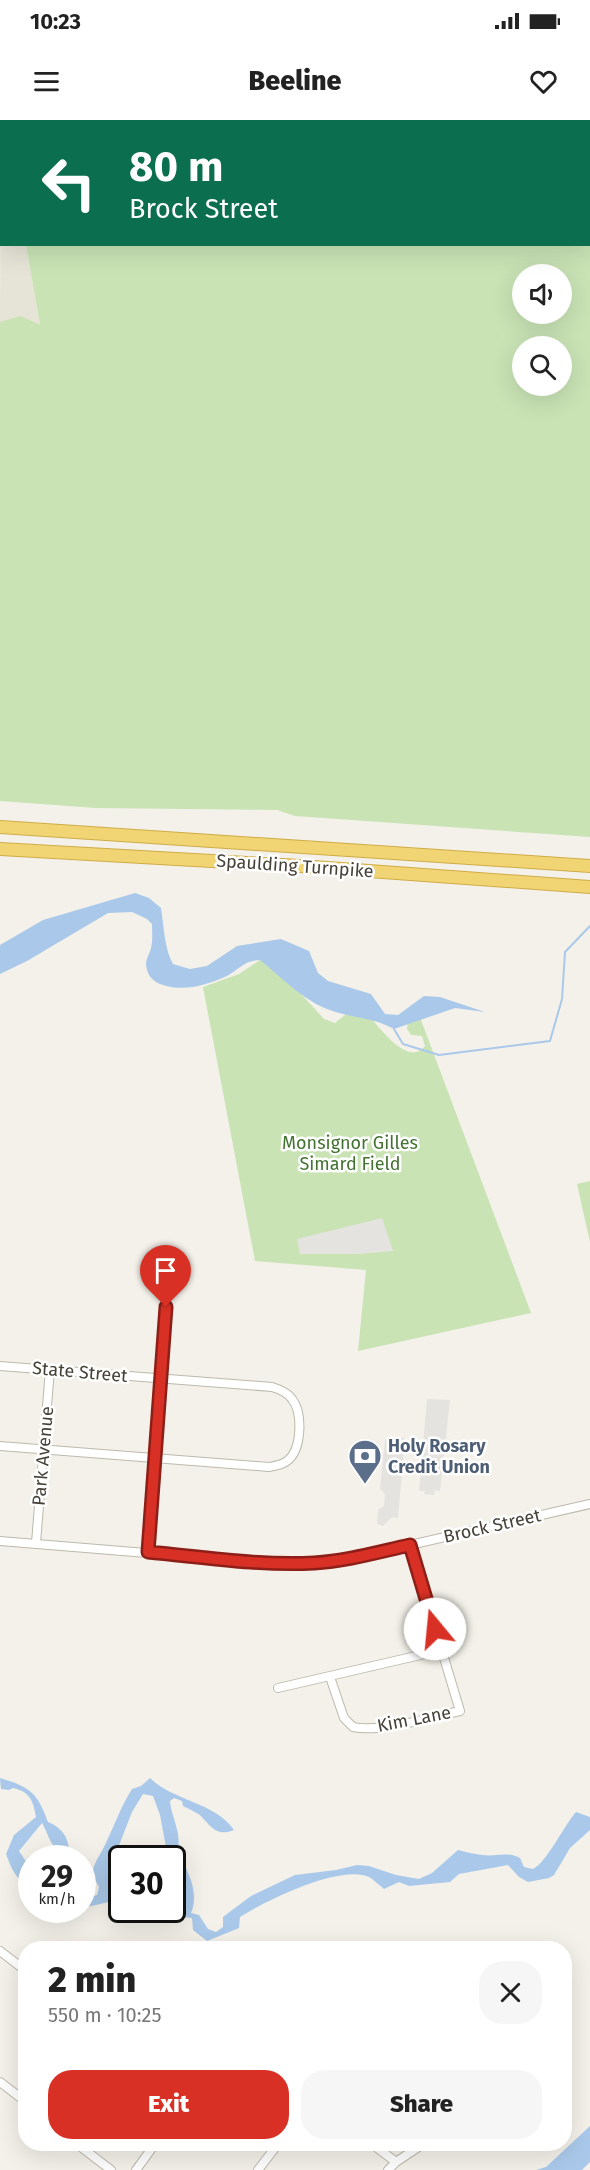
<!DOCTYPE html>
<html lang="en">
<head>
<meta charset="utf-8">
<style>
	:root { --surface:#fff; --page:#f6f6f6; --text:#222; --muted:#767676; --accent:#d93025 }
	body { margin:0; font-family:"Fira Sans",sans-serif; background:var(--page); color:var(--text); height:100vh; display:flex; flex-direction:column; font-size:22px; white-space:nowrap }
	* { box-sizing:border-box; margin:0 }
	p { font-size:20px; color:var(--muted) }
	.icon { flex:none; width:33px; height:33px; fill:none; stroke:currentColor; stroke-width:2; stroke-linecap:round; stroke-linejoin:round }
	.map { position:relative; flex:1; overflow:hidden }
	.panel { position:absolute; left:18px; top:1821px; width:554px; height:210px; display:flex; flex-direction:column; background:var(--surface); border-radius:24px; box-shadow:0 6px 24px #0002 }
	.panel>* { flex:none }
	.hud { position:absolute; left:0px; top:0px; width:591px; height:126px; box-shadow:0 6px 24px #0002; background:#0b6e4f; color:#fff; overflow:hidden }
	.buttons { position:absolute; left:512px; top:144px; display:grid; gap:12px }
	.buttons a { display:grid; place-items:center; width:60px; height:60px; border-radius:50%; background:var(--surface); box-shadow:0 6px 24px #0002; font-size:30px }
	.speed { position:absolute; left:18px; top:1725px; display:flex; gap:12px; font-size:30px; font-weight:700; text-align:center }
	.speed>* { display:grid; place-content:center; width:78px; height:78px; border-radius:50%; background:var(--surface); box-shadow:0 6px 24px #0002; line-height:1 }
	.speed small { font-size:15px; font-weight:400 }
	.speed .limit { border:3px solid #111; border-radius:9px; background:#fff; color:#111 }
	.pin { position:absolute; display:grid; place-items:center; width:51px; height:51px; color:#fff; margin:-62px -26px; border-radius:50% 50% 50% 0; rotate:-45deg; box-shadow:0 0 6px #0007 }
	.pin .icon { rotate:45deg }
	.me { position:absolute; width:66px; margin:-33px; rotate:343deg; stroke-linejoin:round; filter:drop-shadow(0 0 4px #0008) }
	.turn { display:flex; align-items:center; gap:21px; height:126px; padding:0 30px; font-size:27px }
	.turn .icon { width:78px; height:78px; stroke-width:2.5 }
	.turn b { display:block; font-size:42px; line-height:51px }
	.round { display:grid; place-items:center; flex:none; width:63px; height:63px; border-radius:24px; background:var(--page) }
	.overview { display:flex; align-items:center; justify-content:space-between; height:102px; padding:0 30px }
	h1 { font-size:36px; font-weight:800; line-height:45px }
	.button { display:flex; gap:12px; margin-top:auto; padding:12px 30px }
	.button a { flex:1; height:69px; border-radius:24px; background:var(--accent); color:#fff; font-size:24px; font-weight:800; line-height:69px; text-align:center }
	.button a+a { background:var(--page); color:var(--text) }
	.status { display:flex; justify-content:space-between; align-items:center; height:42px; padding:0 30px; background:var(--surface); direction:ltr }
	.status svg { height:16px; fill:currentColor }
	header { display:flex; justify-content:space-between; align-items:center; height:78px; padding:0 30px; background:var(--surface); font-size:27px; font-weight:800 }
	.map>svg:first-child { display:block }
	.residential { fill:#e6e3d7 }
	.green { fill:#c9e3b5; fill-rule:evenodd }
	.parking { fill:#e4e3e0 }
	.water { fill:#aac9ea }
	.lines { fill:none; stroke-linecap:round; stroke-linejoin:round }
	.stream { stroke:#aac9ea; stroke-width:2 }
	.minor-casing { stroke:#bdb9ac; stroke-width:10 }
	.highway-casing { stroke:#d0ac45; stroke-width:14 }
	.minor { stroke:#fff; stroke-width:8 }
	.highway { stroke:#f1d575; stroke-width:12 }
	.route-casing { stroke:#8d1f18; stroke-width:15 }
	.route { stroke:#d93025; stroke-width:10 }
	.labels { text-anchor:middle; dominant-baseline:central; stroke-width:5; stroke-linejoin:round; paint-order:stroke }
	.street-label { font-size:18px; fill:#464238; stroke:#fff }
	.park-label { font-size:18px; fill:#427330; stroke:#fff }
	.service-label { font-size:18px; font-weight:bold; fill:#4e5e75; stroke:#fff; text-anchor:start }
</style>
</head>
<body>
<div class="status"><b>10:23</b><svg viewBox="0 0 49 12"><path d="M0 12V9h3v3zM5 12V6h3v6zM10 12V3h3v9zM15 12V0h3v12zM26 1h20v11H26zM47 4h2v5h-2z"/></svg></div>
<header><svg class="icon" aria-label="menu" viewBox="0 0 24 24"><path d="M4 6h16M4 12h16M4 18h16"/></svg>Beeline<svg class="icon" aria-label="heart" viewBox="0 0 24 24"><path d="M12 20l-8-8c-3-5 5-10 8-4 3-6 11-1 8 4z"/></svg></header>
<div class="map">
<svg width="590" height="2050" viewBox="0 0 590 2050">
	<rect width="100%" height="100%" fill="#f3f1e9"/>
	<path class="residential" d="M86,0H534V1L79,2Z
		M1,20L2,124L26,125L40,206L0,202Z"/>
	<path class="green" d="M534,0H590V717L295,696L277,690L96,688L0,681V202L21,196L40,205L26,125L590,124V2ZM561,154V194H522V154ZM561,226V266H522V226Z
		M266,836L324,899L335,903L346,894L366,893C378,904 407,949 425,926L422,916L411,915L407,909L408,902L418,892L531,1193L358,1231L366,1150L255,1141L203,867L239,854Z
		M590,1061V1122L577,1064Z"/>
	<path class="parking" d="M382,1098L393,1131L358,1134H300L297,1119Z
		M427,1279L450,1280L440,1371L435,1370L434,1375L424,1374L425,1371H419Z
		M398,1317L405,1318L398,1398L392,1397L383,1406L377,1404L378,1390L384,1386L385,1374L380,1369L385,1320Z"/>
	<path class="water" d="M135,773L149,778L161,788C164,806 164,828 173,844L190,849L207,846L237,826L281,819L309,831L318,853L328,861L371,874L385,894L398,895L424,876L440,877L485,892L455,888L394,909C373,897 349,898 327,889C302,879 281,857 260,840C245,840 238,850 227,856C207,865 184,872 163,865C156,863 149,858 147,850C144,841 149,836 151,828C153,820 152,812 152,804L147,799L132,792L108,793L27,841L0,854V825L43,800Z
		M0,1658C30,1667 37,1672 48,1702C63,1708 70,1719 69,1736C49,1728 51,1719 42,1703L19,1731L31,1749V1765C16,1762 11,1747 6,1734L14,1715L36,1697C33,1680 30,1672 13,1668L9,1670L1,1669Z
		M150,1658C173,1681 215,1682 234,1710C217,1717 211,1707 201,1696C196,1692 189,1689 183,1686L182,1681L174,1678L170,1681C171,1693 176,1702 178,1714C179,1720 178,1727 180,1733C187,1753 200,1771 191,1793L199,1795L208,1809L216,1812L223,1807V1797L251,1776L295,1755L336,1750L357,1745L369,1746L396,1755L419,1759L432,1753L458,1730C466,1732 474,1734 482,1735C496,1737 507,1731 520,1738L524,1747L533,1749C547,1742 563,1707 576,1692L590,1697V1710L570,1728L554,1755L549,1758L528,1762L519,1757L508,1745L459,1754L450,1762L409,1766L399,1762L384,1769C379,1765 374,1760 369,1757C340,1744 265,1781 240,1797L239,1808L207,1821L193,1810L192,1798L184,1797L173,1758L172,1738H168L160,1695L153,1676L143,1674L132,1692L118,1728L112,1748L118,1765L113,1781L83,1788V1780L97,1775L99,1767L92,1754C94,1743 98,1738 103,1729C113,1709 120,1688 132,1669L141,1666Z
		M590,2006V2042L582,2050H536L546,2047Z"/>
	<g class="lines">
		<path class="stream" d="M394,909L403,924L439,935L550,921L562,879L565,832L590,806"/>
		<g class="minor-casing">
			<path id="minor" d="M53,2L59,0
				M0,14H2
				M0,1246L272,1267C279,1269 287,1272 292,1279C303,1293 302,1330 287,1341C282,1345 275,1346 269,1347L0,1326
				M0,1421L269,1443H313L344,1440L590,1384
				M36,1423L50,1249
				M148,1432L167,1163
				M330,1557L344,1598L353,1607C380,1613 432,1597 460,1591L410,1425
				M278,1568L442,1530
				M0,1831L26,1851
				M0,1962L26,1982
				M77,2024L111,2050
				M372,2024L396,2042
				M136,2050L155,2024
				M258,2050L278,2024
				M388,2050L396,2042L423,2024"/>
		</g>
		<g class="highway-casing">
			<path id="highway" d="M0,707L590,746
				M0,729L300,746L590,767"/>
		</g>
		<use href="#minor" class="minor"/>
		<use href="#highway" class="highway"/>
	</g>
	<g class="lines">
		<g class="route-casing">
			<path id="route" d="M166,1187L148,1432C202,1437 259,1446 314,1443C347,1441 378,1432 410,1425L435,1509"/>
		</g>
		<use href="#route" class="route"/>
	</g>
	<defs>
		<g id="bank-pin" transform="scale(1.725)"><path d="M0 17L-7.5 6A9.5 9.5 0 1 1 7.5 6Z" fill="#5c6f8a" stroke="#fff"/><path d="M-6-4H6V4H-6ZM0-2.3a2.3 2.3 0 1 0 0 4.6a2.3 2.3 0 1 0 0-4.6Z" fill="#fff"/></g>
	</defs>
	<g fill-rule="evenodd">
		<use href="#bank-pin" x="365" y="1336"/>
	</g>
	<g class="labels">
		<g class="street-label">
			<text transform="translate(295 746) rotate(4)">Spaulding Turnpike</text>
			<text transform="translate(80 1252) rotate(5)">State Street</text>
			<text transform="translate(43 1336) rotate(-85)">Park Avenue</text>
			<text transform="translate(492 1406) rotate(-13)">Brock Street</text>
			<text transform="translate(414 1599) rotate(-11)">Kim Lane</text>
		</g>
		<g class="park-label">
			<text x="350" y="1023">Monsignor Gilles<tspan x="350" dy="21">Simard Field</tspan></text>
		</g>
		<g class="service-label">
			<text x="388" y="1326">Holy Rosary<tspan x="388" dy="21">Credit Union</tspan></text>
		</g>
	</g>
</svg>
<div class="buttons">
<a><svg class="icon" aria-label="sound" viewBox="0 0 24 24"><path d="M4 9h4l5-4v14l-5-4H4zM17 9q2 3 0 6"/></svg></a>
<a><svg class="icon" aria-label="search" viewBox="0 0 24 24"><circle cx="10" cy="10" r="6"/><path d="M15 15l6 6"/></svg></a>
</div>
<div class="speed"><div>29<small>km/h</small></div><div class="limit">30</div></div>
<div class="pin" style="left:166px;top:1187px;background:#d93025"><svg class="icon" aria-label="arrive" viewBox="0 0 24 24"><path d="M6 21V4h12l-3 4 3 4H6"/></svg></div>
<svg class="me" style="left:435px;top:1509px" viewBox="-20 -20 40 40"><circle r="19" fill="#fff"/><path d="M0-13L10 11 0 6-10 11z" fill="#d93025"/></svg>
<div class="hud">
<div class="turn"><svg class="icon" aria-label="left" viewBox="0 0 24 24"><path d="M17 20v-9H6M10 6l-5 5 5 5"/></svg><div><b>80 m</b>Brock Street</div></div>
</div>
<section class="panel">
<div class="overview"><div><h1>2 min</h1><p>550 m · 10:25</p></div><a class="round"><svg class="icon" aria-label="close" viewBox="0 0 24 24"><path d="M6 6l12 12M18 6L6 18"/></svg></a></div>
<div class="button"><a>Exit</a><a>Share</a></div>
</section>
</div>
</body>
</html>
